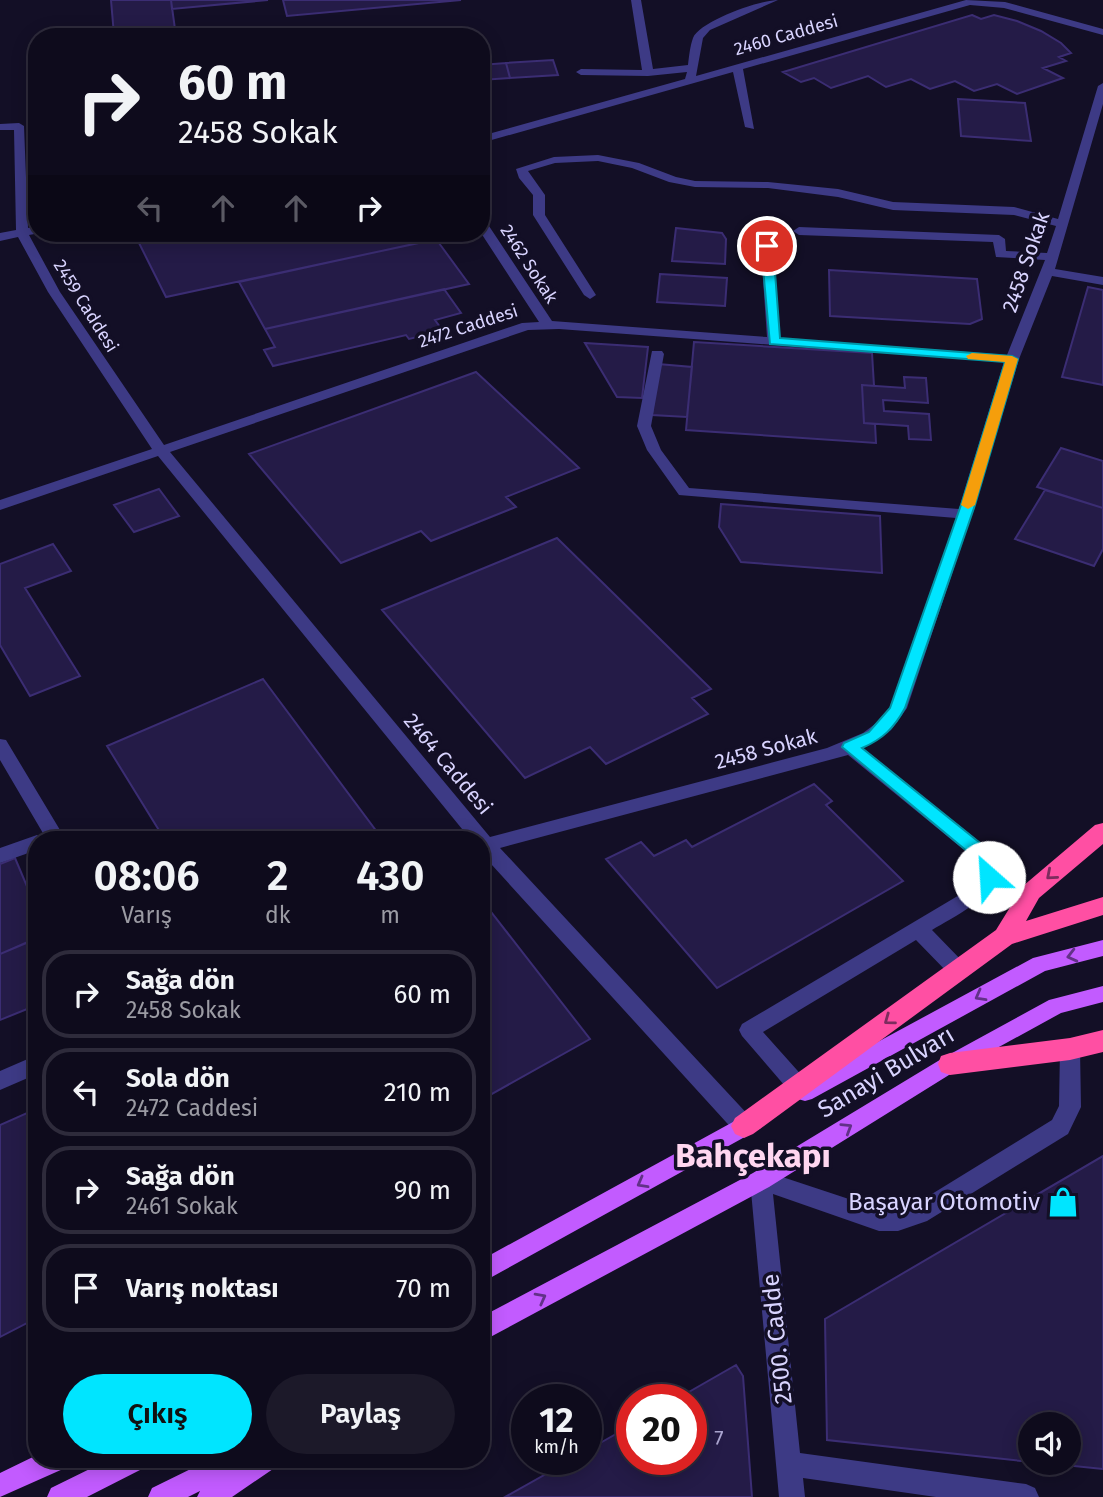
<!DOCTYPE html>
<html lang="tr">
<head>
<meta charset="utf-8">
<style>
	:root { --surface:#0e0b1c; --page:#1c1929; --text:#f1f3f6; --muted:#9b9ba3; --line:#2e2b3b; --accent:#00e5ff }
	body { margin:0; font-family:"Fira Sans",sans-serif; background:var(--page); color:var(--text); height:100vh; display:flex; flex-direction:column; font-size:26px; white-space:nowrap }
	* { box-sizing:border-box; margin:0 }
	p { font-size:23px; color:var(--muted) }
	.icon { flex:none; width:38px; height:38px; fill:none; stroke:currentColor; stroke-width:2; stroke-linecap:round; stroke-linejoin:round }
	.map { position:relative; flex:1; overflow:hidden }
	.panel { position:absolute; left:28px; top:831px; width:462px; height:637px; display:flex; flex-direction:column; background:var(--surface); border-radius:28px; box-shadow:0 4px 18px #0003,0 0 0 2px var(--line) }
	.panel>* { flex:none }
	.banner { position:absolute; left:28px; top:28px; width:462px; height:214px; border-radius:28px; box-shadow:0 4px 18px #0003,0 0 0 2px var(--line); background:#0e0b1c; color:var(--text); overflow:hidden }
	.controls { position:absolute; left:1018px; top:1412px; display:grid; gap:14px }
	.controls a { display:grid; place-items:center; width:63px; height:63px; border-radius:50%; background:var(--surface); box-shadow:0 4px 18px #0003,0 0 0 2px var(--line); font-size:35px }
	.speed { position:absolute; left:511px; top:1384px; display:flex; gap:14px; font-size:35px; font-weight:700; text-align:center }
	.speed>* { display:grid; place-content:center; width:91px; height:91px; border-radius:50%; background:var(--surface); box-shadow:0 4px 18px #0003,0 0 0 2px var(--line); line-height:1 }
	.speed small { font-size:18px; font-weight:400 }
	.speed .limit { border:10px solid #d22; background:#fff; color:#111 }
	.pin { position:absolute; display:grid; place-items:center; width:60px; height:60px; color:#fff; margin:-30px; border:4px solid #fff; border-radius:50%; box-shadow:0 2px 7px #0007 }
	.me { position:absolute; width:77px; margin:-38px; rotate:334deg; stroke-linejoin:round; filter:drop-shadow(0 0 5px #0008) }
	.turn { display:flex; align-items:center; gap:24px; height:147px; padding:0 35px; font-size:32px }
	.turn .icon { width:91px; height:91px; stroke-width:2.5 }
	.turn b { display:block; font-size:49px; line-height:60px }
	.lanes { display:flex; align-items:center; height:66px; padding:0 35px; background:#0003; justify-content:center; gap:35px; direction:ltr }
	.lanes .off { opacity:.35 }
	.eta { display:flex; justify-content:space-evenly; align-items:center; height:119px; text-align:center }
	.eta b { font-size:42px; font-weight:600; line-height:49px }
	.primary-button { display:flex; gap:14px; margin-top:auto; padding:14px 35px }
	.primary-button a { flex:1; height:80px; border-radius:42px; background:var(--accent); color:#111; font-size:28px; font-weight:600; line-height:80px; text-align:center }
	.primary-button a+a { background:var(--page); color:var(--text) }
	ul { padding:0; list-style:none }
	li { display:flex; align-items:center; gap:21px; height:88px; margin:0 14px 10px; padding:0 21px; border:4px solid var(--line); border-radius:28px }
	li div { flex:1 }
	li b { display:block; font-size:26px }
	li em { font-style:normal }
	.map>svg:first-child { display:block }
	.building { fill:#241b47; stroke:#3b2d73; stroke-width:2 }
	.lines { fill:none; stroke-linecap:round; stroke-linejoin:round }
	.minor { fill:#3d3a85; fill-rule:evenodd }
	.major { fill:#c25bff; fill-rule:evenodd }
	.highway { fill:#ff4fa3; fill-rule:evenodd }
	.oneway { stroke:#7d2c5e }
	.oneway2 { stroke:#623188 }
	.route { fill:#00e5ff; stroke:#0095a6; stroke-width:2 }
	.slow { fill:#f59e0b }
	.labels { text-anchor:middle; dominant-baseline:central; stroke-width:7; stroke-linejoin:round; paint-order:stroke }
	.far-street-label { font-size:18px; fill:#d9d4ff; stroke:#130f26 }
	.street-label { font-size:21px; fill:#d9d4ff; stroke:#130f26 }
	.near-number-label { font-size:21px; fill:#aca6d1 }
	.near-street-label { font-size:24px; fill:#d9d4ff; stroke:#130f26 }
	.near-poi-label { font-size:24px; fill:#d9d4ff; stroke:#130f26; text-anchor:end }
	.near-district-label { font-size:33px; font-weight:bold; fill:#ffd6f0; stroke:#130f26 }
</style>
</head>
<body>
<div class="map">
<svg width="1103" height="1497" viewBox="0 0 1103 1497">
	<rect width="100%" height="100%" fill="#130f26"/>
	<path class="building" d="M111,0H171L175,29L114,35Z
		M171,0H268L172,9Z
		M283,0H461L287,16Z
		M972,15L981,19L994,15L1017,21L1041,31L1061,43L1071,53L1059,57L1066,61L1043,68L1063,78L1017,94L997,84L974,91L955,81L930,89L911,79L886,87L868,76L831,88L814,78L801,82L783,72Z
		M553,60L558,75L510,78L506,63Z
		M506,63L510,78L481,80V65Z
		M958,99L1025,103L1031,141L961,136Z
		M676,228L722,233L726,239L725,264L672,261Z
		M134,233H438L442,238L166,297Z
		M436,239L469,284L265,329L239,282Z
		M829,270L977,279L982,319L970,324L830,316Z
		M660,274L727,278L725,306L657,302Z
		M1088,287L1103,290V385L1062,377Z
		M444,289L461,313L435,320L443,331L409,339L406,335L273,366L264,350L275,347L265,329Z
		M694,342L872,353L874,386L862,385L864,423L875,424L876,443L686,430Z
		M585,343L648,347L642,398L617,397Z
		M658,364L692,367L687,417L652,415Z
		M476,372L579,468L506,497L516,507L431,541L421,531L341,563L249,454Z
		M904,377L926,378L928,403L883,400L884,411L929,414L931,440L909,439L908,426L864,423L862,385L905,388Z
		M1061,448L1103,461V508L1037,487Z
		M159,489L179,516L134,532L114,505Z
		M1045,490L1103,508V549L1094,566L1015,539Z
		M721,504L880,516L882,573L741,562L719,527Z
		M557,538L711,689L692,698L708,714L606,764L590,747L525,778L382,610Z
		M53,544L71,571L25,588L80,676L30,696L0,645V564Z
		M263,679L383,840H165L107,746Z
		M814,784L832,801L826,805L903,881L717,988L606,859L641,842L654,856L686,840L692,847Z
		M15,858L37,910V938L0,954V864Z
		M481,899L590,1039L481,1100Z
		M31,941L37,953V1005L0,1020V954Z
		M27,1113L37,1139V1318L0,1337V1125Z
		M1103,1156V1469L1045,1463H1069V1424H1031V1462L827,1440L825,1319Z
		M736,1365L743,1376L752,1497H505L571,1460H586V1451L632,1425V1460H691V1400H675Z"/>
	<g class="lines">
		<path class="minor" d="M631,0H641L653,69L688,65C689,57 690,46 693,38C700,21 760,0 778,0L710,30L703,38L696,76L966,0L1005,2L1103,29V35L1004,8L970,5L743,69L754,129L745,127L733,72L481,143V136L685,79L687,72L648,76L581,75L576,72L581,69L642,70Z
			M1103,83V104L1055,269L1103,277V285L1052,276L1019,359L975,505L907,708L891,730L863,748L996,855C1014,889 955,916 932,930L965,964L968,970L965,976L958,978L951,976L916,940L763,1032L805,1079L809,1086L805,1093L798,1095L791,1093L742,1036L739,1030L742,1024L961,894L980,875V863L848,755L500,848L752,1119L755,1126L752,1133L744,1136L736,1133L481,853V840H471L158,456L0,510V500L152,449L48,292L18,237L0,241V233L16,230L14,130H0V124L19,123L24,126L28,228L37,226V233H40L29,235L60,292L164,445L522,323L539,322L481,233V219L485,220L552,321L767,337L759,222L765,218L771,222L780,338L1007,355L1045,260L996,257L993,242L799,235L793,231L799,227L999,235L1005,239L1006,251L1047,253L1056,226L1014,215L893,210L838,197L768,188L695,187L669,182L632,168L598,161L555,163L528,171L545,195V215L596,295L590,299L584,295L533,215V195L519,178L516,169L554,157L598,155L639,163L676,177L695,181L768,182L838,189L893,202L1014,207L1058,219L1098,86ZM559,329L1004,362L959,509L689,488L661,450L651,426L664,354L662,351H652L637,426L647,450L679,495L956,518L890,707L879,721L863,733L827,748L490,837L170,452L528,330Z
			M0,739L6,740L66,840H47L0,760Z
			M37,835L45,840H37V850L0,863V848Z
			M1070,1040L1077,1043L1080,1049L1081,1107L1068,1134L927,1221L898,1231H879L773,1194L800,1453L1026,1484L1035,1488L1039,1497H936L803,1478L805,1497H779L750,1180L753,1173L761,1170L879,1209H898L914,1205L1052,1120L1059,1106L1060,1049L1063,1043Z
			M37,1055V1074L0,1090V1071Z"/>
		<path class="major" d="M1103,940V956L1045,971L812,1099L805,1101L798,1099L794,1092L798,1085L1033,958Z
			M1103,986V1002L1061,1013L957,1070L769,1187L481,1342V1317L753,1173L943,1058L1049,1000Z
			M753,1111L761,1114L764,1121L761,1128L481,1283V1260Z
			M37,1455V1460H66L63,1469L0,1497V1473Z
			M108,1460H145L142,1469L87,1497H47L51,1488Z
			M209,1460H276L273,1469L232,1497H197L200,1491L188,1497H148L152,1488Z"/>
		<path class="highway" d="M1103,823V844L1039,898L1026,921L1103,897V915L1012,944L753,1134L744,1138L735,1134L731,1126L735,1118L996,930L1023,886L1095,825Z
			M1103,1030V1052L1070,1060L950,1075L941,1072L938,1064L941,1056L950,1053L1070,1038Z"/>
	</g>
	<defs><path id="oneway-chevron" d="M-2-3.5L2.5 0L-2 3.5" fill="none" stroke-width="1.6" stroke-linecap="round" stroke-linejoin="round" transform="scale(1.75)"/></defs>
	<g class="oneway">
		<use href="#oneway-chevron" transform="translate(1051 875) rotate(139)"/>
		<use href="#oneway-chevron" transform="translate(889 1020) rotate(144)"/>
	</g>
	<g class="oneway2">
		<use href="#oneway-chevron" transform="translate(1072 956) rotate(166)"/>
		<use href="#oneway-chevron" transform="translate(980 996) rotate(151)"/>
		<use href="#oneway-chevron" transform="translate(847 1128) rotate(-32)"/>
		<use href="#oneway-chevron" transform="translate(642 1183) rotate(151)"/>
		<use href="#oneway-chevron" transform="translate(541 1298) rotate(-28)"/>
	</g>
	<path class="route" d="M767,243L773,246L780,338L1012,356L1018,359L975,505L905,708C894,728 883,739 862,748L995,855L998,877L995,882H983L980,862L842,747L844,743L869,732L890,708L961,505L1005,362L770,344L761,246Z"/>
	<path class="slow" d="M972,353L1012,356L1018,359L975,505L968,509L961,505L1005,362L968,359L966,356Z"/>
	<defs>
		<g id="shop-bare" transform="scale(2.415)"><path d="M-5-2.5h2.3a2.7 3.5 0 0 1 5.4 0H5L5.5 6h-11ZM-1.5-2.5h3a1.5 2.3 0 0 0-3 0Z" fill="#00e5ff" stroke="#130f26" stroke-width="2.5" paint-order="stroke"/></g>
	</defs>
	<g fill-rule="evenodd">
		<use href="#shop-bare" x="1063" y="1202"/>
	</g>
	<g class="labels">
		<g class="far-street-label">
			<text transform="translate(786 35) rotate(-16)">2460 Caddesi</text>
			<text transform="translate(529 264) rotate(57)">2462 Sokak</text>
			<text transform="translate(86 306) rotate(58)">2459 Caddesi</text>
			<text transform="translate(468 326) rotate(-18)">2472 Caddesi</text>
		</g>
		<g class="street-label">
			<text transform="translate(1026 262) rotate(-71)">2458 Sokak</text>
			<text transform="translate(766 749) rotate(-15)">2458 Sokak</text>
			<text transform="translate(448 764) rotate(50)">2464 Caddesi</text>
		</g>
		<g class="near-number-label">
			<text x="719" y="1438">7</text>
		</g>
		<g class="near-street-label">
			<text transform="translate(886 1072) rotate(-31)">Sanayi Bulvarı</text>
			<text transform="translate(777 1339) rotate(-96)">2500. Cadde</text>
		</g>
		<g class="near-poi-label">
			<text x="1040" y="1202">Başayar Otomotiv</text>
		</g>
		<g class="near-district-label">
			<text x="753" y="1156">Bahçekapı</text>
		</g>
	</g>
</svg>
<div class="controls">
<a><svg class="icon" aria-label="sound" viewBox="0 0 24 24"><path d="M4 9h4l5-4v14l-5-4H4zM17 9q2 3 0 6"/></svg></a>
</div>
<div class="speed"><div>12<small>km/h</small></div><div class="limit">20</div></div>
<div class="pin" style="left:767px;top:246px;background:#d93025"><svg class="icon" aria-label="arrive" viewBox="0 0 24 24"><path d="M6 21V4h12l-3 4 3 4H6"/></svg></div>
<svg class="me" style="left:989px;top:877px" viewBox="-20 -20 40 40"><circle r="19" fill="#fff"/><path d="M0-13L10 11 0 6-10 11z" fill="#00e5ff"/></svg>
<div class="banner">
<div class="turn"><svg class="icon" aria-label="right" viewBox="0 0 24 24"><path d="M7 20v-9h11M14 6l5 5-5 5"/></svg><div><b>60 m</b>2458 Sokak</div></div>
<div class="lanes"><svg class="icon off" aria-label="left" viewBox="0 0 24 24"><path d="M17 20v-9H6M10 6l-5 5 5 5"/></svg><svg class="icon off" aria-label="ahead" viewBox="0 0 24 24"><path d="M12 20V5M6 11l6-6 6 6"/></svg><svg class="icon off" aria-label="ahead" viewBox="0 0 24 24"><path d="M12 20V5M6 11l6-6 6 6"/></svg><svg class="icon" aria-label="right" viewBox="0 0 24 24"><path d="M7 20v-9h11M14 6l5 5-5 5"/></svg></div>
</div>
<section class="panel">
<div class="eta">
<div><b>08:06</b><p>Varış</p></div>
<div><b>2</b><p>dk</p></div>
<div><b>430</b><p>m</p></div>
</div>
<ul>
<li><svg class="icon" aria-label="right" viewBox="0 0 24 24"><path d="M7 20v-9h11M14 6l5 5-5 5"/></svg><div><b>Sağa dön</b><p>2458 Sokak</p></div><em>60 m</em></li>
<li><svg class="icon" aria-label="left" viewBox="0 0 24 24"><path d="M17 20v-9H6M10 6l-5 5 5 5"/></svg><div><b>Sola dön</b><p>2472 Caddesi</p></div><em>210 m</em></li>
<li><svg class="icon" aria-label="right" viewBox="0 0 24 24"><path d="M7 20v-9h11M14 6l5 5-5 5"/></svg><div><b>Sağa dön</b><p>2461 Sokak</p></div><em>90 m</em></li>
<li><svg class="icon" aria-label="arrive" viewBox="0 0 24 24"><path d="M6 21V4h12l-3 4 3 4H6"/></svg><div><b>Varış noktası</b></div><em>70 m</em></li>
</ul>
<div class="primary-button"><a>Çıkış</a><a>Paylaş</a></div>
</section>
</div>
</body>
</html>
